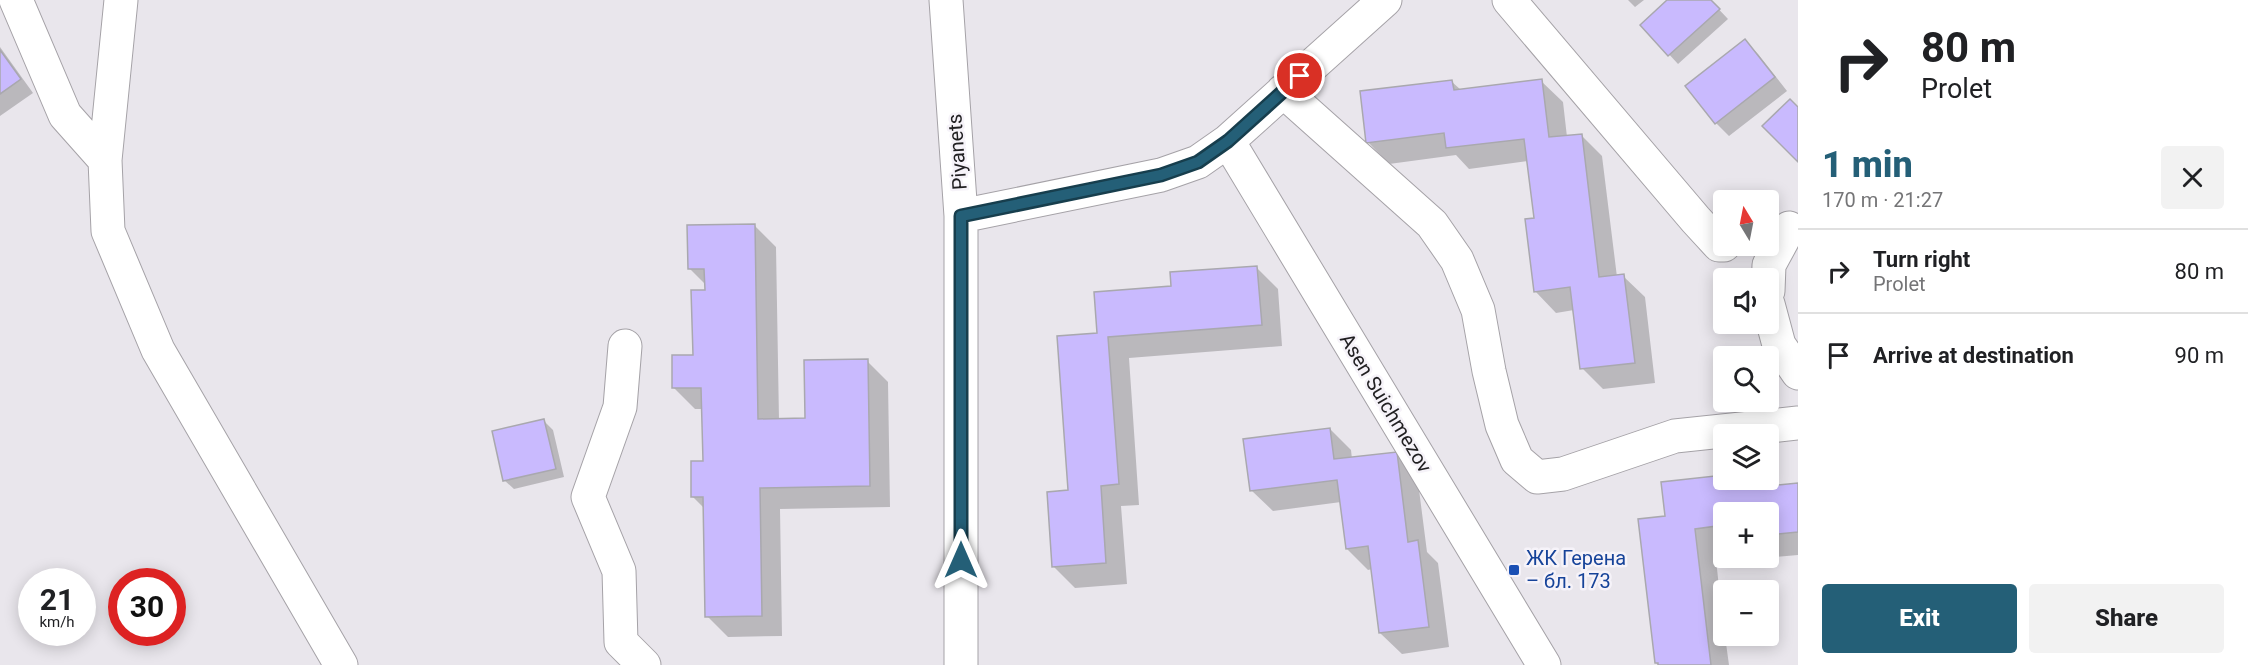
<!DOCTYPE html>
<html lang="en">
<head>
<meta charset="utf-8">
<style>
	:root { --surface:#fff; --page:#f2f2f2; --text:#202124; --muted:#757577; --line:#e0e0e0; --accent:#245f77 }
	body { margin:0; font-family:Roboto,sans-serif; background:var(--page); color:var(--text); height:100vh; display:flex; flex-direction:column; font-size:22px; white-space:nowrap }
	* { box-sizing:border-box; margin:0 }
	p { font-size:20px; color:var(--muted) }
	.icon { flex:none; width:33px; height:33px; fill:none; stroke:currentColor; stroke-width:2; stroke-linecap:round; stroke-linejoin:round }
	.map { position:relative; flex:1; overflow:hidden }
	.drawer { display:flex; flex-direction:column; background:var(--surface); width:450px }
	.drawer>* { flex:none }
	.banner { background:#fff; color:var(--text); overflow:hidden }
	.needle { width:39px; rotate:350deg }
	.fabs { position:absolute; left:1713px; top:190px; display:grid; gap:12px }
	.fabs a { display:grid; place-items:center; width:66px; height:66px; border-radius:6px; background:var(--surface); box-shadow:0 3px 15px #0003; font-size:30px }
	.speed { position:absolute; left:18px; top:568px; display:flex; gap:12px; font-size:30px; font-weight:700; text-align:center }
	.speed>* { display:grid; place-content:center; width:78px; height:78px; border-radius:50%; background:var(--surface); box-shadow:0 3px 15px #0003; line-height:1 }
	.speed small { font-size:15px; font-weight:400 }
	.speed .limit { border:9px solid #d22; background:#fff; color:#111 }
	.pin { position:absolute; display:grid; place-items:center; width:51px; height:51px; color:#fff; margin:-26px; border:3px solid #fff; border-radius:50%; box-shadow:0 2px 6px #0007 }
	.me { position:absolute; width:66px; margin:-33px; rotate:0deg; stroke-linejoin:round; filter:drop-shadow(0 0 4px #0008) }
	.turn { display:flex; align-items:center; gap:21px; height:126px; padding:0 24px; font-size:27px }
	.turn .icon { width:78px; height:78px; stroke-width:2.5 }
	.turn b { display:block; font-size:42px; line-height:51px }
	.round { display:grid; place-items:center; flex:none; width:63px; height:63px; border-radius:6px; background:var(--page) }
	.summary { display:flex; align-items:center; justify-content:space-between; height:102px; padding:0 24px }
	h1 { font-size:36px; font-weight:800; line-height:45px; color:var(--accent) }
	.action { display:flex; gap:12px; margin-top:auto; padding:12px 24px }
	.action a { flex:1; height:69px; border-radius:6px; background:var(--accent); color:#fff; font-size:24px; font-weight:800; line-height:69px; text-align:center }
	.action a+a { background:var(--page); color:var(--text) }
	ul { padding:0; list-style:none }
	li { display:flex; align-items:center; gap:18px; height:84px; padding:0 24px; border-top:2px solid var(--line) }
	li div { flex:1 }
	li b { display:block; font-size:22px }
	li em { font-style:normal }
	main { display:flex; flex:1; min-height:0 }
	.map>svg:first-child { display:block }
	.shadow { fill:#0003 }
	.building { fill:#c9bafe; stroke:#a9a8ae; stroke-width:1.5 }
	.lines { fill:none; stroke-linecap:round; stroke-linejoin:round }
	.minor-casing { stroke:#a5a2a7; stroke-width:35 }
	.minor { stroke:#fff; stroke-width:33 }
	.route-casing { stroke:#173e4d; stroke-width:15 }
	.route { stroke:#245f77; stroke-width:10 }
	.transit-dot { fill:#1a4fb4; stroke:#f6f3f9; stroke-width:2 }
	.labels { text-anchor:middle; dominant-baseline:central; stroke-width:5; stroke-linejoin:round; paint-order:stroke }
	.street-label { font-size:20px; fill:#201f21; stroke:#f6f3f9 }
	.transit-label { font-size:20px; fill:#164399; stroke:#f6f3f9; text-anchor:start }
</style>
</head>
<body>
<main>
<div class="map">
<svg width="1798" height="665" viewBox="0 0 1798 665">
	<rect width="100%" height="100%" fill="#e9e6ec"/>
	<path class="shadow" d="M1628,0H1644L1635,7Z
		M1669,0H1710L1728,19L1678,64L1642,25Z
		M1745,41L1758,54L1787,91L1729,136L1716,123Z
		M0,47L33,93L0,116Z
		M1541,81L1563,102L1567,137L1581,135L1602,156L1617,277L1623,276L1645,297L1655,383L1603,389L1582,368L1574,310L1556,313L1535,291V219L1528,161L1469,169L1456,155L1389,164L1368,142L1452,82L1461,90Z
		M755,226L776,247L779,420L807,419L867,361L888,382L890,507L780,509L782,636L728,637L707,616L705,509L693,497L704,462L703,409H695L674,388L694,356L706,292V285L689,268Z
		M1257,268L1278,289L1282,346L1129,358L1139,505L1121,506L1127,584L1075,588L1054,567L1099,335L1173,287Z
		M544,421L553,430L564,477L514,489L504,480Z
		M1330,429L1351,450L1352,459L1396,453L1417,474L1427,552L1438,563L1449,647L1402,654L1380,633L1372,569L1368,570L1347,549L1341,502L1273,511L1251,490Z
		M1768,475L1780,486L1798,484V555L1774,557L1768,551V513H1724V548L1715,549L1724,636H1725L1729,665H1659L1656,663L1667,518L1724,480H1768Z"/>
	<path class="building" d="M1667,0H1711L1720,9L1668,56L1640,25Z
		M1745,39L1775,77L1715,124L1685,86Z
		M0,50L21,79L0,94Z
		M1542,79L1549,137L1582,134L1599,277L1624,274L1635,363L1580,369L1570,287L1534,292L1525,219L1534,218L1524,139L1446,148L1444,133L1366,143L1360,91L1452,80L1454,90Z
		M1790,99L1798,107V162L1762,126Z
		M755,224L758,419L805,418L804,360L868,359L870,486L760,488L762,616L705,617L703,497H691V461H703L701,388H672V355H693L691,290H705L704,269H688L687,225Z
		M1257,266L1262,325L1108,337L1119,484L1101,486L1106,563L1052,567L1047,492L1068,490L1057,336L1097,333L1094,292L1171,286L1170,272Z
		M544,419L556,469L503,481L492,431Z
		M1330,428L1334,459L1397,452L1408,542L1418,540L1429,627L1379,633L1368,546L1346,549L1337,480L1250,491L1243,439Z
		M1724,475V480H1767L1768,486L1798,483V532L1768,535V513H1724V525L1695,529L1711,665H1658V663H1655L1638,519L1665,516L1661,482Z"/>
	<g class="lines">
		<g class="minor-casing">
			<path id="minor" d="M16,0L65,115L105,160L108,231L158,350L341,665
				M946,0L961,216V665
				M1509,0L1696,220L1719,245H1724
				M1283,91L1432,224L1457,260L1478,310L1489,371L1502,425L1517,460L1537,477L1563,474L1675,436L1798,423
				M1228,141L1544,665
				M105,160L121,0
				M961,216L1161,175L1198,162L1228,141L1385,0
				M1768,291L1769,265L1789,228
				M1768,304L1779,345L1798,373
				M625,346L620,407L588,497L619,571L621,642L644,665"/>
		</g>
		<use href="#minor" class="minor"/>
	</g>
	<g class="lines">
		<g class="route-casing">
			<path id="route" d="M961,560V216L1161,175L1198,162L1228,141L1300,76"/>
		</g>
		<use href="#route" class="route"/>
	</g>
	<rect class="transit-dot" x="1508" y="564" width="12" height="12" rx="3"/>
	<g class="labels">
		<g class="street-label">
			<text transform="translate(957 152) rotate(-94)">Piyanets</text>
			<text transform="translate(1386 403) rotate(59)">Asen Suichmezov</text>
		</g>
		<g class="transit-label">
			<text x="1526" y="558">ЖК Герена<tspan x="1526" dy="23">– бл. 173</tspan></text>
		</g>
	</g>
</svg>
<div class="fabs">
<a><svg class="needle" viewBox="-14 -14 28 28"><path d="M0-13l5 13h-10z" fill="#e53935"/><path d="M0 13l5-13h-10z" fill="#757577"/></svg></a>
<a><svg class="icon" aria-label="sound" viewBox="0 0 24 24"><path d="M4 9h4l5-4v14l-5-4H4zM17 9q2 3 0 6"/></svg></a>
<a><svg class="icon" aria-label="search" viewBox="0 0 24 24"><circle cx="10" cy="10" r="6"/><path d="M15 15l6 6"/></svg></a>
<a><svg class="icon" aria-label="layers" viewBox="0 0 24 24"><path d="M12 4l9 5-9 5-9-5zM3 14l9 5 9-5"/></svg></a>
<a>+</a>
<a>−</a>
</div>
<div class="speed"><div>21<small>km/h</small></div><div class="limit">30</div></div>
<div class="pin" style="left:1300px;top:76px;background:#d93025"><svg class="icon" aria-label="arrive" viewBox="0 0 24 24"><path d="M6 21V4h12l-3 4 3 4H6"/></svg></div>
<svg class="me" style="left:961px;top:560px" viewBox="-20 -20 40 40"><path d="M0-17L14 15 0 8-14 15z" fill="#245f77" stroke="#fff" stroke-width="4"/></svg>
</div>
<section class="drawer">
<div class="banner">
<div class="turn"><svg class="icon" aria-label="right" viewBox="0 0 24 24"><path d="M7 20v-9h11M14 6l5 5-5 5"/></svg><div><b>80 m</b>Prolet</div></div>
</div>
<div class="summary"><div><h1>1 min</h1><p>170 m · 21:27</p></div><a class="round"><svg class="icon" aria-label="close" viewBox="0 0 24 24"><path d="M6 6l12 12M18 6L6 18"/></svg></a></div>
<ul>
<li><svg class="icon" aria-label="right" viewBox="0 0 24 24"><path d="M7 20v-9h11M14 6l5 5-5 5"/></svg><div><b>Turn right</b><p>Prolet</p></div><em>80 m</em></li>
<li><svg class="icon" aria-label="arrive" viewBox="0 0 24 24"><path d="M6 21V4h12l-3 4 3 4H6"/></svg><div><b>Arrive at destination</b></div><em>90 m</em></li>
</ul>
<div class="action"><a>Exit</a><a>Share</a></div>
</section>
</main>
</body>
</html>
